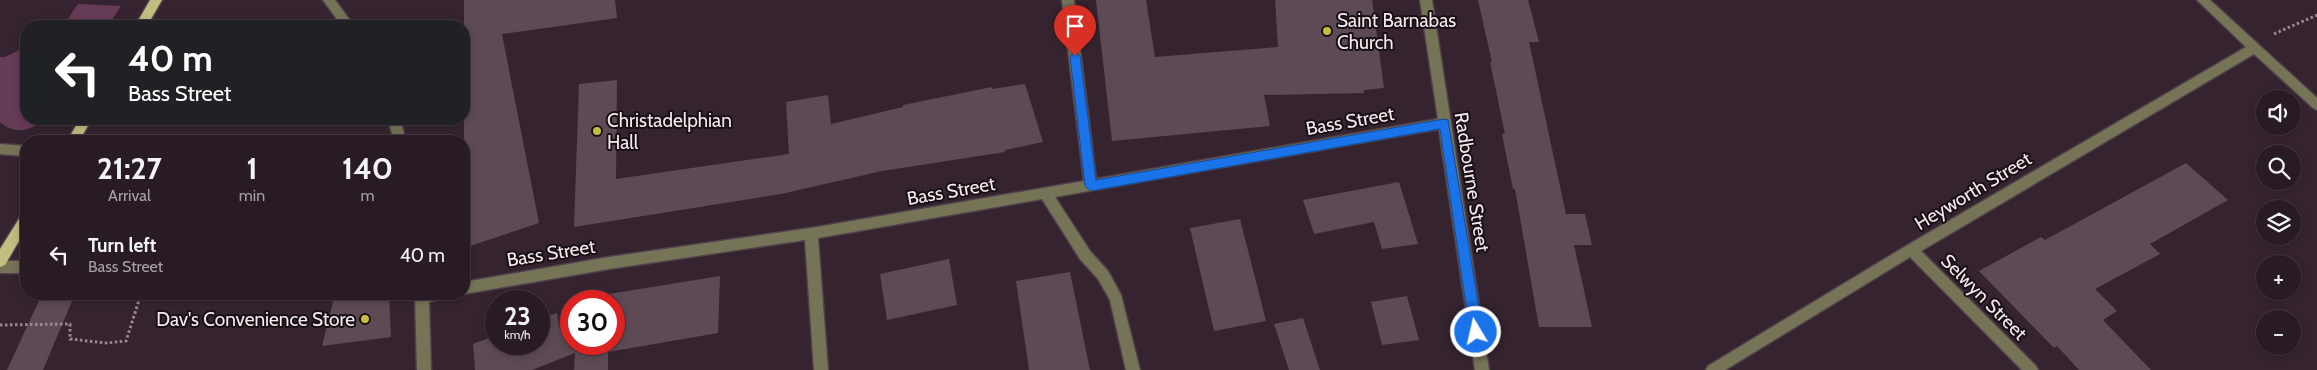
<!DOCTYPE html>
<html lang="en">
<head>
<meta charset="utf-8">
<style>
	:root { --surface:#281b23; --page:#342830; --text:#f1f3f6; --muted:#a5a1a6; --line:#443941 }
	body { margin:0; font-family:Cabin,sans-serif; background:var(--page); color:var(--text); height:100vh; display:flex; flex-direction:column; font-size:19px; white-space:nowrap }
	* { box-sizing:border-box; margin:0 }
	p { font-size:16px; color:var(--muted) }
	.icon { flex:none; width:28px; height:28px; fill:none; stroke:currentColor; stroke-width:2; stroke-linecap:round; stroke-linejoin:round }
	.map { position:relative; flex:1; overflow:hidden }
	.details { position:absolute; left:20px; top:135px; width:450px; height:165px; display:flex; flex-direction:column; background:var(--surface); border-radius:20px; box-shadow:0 2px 8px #0003,0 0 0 1px var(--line) }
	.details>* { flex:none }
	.hud { position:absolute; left:20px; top:20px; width:450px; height:105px; border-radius:20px; box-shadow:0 2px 8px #0003,0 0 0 1px var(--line); background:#202124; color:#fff; overflow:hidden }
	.tools { position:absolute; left:2256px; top:90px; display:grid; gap:10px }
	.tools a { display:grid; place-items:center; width:45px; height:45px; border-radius:50%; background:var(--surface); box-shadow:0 2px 8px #0003,0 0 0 1px var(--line); font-size:25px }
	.speed { position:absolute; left:485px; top:290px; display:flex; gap:10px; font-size:25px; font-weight:700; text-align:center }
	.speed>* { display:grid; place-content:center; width:65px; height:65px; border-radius:50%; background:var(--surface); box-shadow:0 2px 8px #0003,0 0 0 1px var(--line); line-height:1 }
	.speed small { font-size:12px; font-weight:400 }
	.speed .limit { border:8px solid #d22; background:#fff; color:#111 }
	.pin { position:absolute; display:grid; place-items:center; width:42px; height:42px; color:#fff; margin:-51px -21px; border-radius:50% 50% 50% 0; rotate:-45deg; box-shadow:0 0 5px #0007 }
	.pin .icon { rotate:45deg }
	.me { position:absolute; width:55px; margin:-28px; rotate:351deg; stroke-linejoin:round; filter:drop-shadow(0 0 4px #0008) }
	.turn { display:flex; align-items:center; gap:18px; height:105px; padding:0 25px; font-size:22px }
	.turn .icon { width:65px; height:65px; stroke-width:2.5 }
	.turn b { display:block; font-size:35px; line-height:42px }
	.eta { display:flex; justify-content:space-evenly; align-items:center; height:85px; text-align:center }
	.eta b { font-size:30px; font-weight:700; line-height:35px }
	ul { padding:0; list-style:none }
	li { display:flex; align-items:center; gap:15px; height:70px; padding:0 25px }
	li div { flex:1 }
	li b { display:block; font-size:19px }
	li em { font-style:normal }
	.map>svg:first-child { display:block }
	.green { fill:#663b56 }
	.building { fill:#5d4a55 }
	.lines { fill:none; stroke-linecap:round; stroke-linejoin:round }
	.minor-casing { stroke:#50404a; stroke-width:3 }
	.major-casing { stroke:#50404a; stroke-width:3 }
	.path { stroke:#978891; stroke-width:3; stroke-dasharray:2.5 2.5; stroke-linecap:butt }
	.minor { fill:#757457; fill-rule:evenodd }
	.major { fill:#c1be80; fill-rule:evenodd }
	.route { fill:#1a73e8; stroke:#114b97 }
	.poi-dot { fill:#c4bc3e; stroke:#181015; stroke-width:2 }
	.labels { text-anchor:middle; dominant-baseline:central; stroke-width:4; stroke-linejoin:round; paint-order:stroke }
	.poi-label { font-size:19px; fill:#f5e9f0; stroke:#181015; text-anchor:start }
	.street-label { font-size:19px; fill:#f5e9f0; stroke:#181015 }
</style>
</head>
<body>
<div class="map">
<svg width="2317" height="370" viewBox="0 0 2317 370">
	<rect width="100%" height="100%" fill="#35242f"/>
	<path class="green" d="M78,4L121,6L108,26H63Z
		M26,47V119H46C32,130 15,136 0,122V57H5Z"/>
	<path class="building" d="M464,0H615L617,18L502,34L539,223L464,248Z
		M1096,0H1146L1155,57L1278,47L1275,0H1372L1384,88L1364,90V93L1264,95L1270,126L1112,141Z
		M1478,0H1528L1539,42H1529L1566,214H1585L1592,245H1574L1592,327H1539L1515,189H1513L1502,134H1505L1490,62H1492Z
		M617,80L616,179L789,154L786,102L828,95L831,124L903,107V105L992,87V89L1025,84L1043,142L1005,150V152L882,171L781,194L574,227L579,84Z
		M2186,163L2228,200L2150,244L2160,254L2095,289L2117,311L2103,320L2151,370H2079L2057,346L2054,348L1979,271L2041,237L2045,240Z
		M1399,182L1418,244L1382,249L1374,222L1314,234L1303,200Z
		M1240,219L1266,321L1214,331L1190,228Z
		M949,259L957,305L887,320L880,274Z
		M1070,272L1090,370H1029L1016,281Z
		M720,276L718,333L608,352V370H574L575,353L532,370H475L473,344L496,335V344H539V319L557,313L559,327L571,326V321V344H614V301L572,300Z
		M42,294H75L43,370H7Z
		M335,294H389L391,337L322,346Z
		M1407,296L1419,340L1382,345L1371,302Z
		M1303,318L1320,370H1289L1274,324Z"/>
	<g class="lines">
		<g class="minor-casing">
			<path id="minor" d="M323,0H335L354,26H342Z
				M1062,0H1074L1096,179L1438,119L1420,0H1432L1489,370H1475L1439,129L1055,197L1090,251L1108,271L1121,295L1140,370H1126L1110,300L1098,279L1080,259L1042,199L818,238L828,370H814L805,240L609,269L464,294V282L609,257L811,228L1084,181Z
				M2197,0H2210L2317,98V110L2313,108L2254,54L1921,251L2036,366L2038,370H2022L1910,257L1725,370H1706L1708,366L1906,246L2246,47Z
				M388,119H400L406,141H394Z
				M0,144L26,146V156L0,154Z
				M0,261H26V273H0Z
				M415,294H444L442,298L429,302L431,370H417Z"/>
		</g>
		<g class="major-casing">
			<path id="major" d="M150,0H162L147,26H135Z
				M80,119H92L79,141H67Z
				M26,213V229L5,265L0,267V249L22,214Z"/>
		</g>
		<path class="path" d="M2274,34L2317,15
			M0,325L70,324V339L106,343L126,341L141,294"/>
		<use href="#minor" class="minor"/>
		<use href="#major" class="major"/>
	</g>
	<path class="route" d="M1075,52L1080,56L1096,180L1444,119L1448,120L1483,332L1481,336L1476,338L1472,336L1470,332L1440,129L1091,191L1085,186L1070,56Z"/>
	<g class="poi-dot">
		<circle cx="1327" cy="31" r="5"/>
		<circle cx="597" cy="131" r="5"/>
		<circle cx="365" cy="319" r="5"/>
	</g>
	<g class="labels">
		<g class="poi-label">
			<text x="1337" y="20">Saint Barnabas<tspan x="1337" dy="22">Church</tspan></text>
			<text x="607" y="120">Christadelphian<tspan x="607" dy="22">Hall</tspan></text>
			<text x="355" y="319" text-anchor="end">Dav's Convenience Store</text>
		</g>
		<g class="street-label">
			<text transform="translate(1350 121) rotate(-10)">Bass Street</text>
			<text transform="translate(1472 182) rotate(81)">Radbourne Street</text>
			<text transform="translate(951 191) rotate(-10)">Bass Street</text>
			<text transform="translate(1973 191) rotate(-31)">Heyworth Street</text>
			<text transform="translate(551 253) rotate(-9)">Bass Street</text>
			<text transform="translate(1984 297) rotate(45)">Selwyn Street</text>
		</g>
	</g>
</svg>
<div class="tools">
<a><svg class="icon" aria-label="sound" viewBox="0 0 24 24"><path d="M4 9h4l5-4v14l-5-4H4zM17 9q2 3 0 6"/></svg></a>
<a><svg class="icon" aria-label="search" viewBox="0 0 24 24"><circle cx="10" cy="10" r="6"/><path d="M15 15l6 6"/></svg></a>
<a><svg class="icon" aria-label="layers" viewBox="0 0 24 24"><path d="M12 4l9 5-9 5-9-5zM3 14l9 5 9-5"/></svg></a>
<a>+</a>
<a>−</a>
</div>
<div class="speed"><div>23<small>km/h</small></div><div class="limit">30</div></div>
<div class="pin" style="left:1075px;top:56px;background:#d93025"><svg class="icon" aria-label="arrive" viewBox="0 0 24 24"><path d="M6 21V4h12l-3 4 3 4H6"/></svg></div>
<svg class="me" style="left:1476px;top:332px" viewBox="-20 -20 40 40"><circle r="17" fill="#1a73e8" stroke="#fff" stroke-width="3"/><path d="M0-11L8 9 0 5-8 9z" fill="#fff"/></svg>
<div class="hud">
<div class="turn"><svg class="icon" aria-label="left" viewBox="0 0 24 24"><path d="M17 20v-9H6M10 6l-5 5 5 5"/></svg><div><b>40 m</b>Bass Street</div></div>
</div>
<section class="details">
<div class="eta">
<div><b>21:27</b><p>Arrival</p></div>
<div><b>1</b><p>min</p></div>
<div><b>140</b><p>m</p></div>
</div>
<ul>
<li><svg class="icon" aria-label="left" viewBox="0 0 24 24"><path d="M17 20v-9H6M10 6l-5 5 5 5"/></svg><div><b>Turn left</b><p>Bass Street</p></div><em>40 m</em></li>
</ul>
</section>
</div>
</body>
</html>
